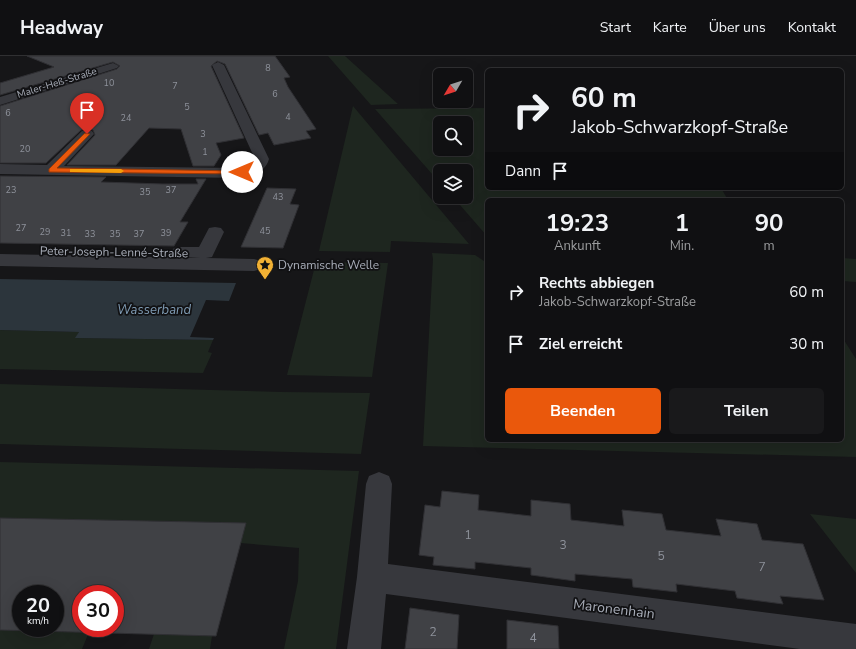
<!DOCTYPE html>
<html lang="de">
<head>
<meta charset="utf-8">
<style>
	:root { --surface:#101012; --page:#19191b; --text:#f1f3f6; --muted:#9c9d9f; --line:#303032; --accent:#ea580c }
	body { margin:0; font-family:"Nunito Sans",sans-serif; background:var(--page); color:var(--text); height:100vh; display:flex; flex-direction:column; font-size:15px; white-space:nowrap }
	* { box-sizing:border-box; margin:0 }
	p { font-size:13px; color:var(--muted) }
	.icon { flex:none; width:22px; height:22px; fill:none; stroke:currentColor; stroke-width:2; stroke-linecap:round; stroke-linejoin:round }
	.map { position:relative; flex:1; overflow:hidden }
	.drawer { position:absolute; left:485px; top:142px; width:359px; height:244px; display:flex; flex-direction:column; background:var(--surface); border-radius:6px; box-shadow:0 4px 16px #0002,0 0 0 1px var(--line) }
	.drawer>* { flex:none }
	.hud { position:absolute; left:485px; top:12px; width:359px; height:122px; border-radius:6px; box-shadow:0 4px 16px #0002,0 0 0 1px var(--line); background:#101012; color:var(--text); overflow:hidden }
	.needle { width:26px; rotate:231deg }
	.controls { position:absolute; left:433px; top:12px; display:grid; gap:8px }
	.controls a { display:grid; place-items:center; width:40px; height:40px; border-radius:6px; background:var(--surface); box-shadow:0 4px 16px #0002,0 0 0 1px var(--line); font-size:20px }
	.speed { position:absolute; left:12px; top:529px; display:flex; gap:8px; font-size:20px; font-weight:700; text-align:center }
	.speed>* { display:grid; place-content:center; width:52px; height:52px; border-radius:50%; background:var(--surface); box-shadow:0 4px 16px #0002,0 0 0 1px var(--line); line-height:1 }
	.speed small { font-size:10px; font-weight:400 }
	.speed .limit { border:6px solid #d22; background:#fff; color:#111 }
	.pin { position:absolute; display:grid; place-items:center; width:34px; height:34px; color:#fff; margin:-41px -17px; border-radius:50% 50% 50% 0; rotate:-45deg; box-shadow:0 0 4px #0007 }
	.pin .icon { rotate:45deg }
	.me { position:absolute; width:44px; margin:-22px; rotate:270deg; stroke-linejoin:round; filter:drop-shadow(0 0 3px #0008) }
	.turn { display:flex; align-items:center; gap:14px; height:84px; padding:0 20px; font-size:18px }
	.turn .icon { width:52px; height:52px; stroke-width:2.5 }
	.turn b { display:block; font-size:28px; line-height:34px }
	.then { display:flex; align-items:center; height:38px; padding:0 20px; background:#0003; gap:8px; font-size:15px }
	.eta { display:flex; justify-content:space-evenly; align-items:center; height:68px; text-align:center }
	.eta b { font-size:24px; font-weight:700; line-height:28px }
	.button { display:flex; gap:8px; margin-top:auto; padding:8px 20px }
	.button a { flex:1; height:46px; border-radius:6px; background:var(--accent); color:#fff; font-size:16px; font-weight:700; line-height:46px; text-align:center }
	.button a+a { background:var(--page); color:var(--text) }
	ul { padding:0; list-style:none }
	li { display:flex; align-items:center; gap:12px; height:52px; padding:0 20px }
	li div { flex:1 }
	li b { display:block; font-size:15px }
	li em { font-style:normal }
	header { display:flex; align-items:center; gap:24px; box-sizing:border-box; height:56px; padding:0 20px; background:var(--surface); border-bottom:1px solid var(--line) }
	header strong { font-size:19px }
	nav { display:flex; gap:22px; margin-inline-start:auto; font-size:14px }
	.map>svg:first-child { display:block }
	.green { fill:#1e261f; fill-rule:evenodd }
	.water { fill:#2c353c }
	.building { fill:#404145; stroke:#303034; fill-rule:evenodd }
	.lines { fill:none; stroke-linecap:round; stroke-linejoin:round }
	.minor { fill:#37383d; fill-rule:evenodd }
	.route { fill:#ea580c; stroke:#983908 }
	.slow { fill:#f59e0b }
	.labels { text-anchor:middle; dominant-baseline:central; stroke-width:3.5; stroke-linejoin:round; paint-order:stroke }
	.far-number-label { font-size:9px; fill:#8e929b }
	.far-street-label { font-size:10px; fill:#a8adb8; stroke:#111113 }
	.street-label { font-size:12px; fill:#a8adb8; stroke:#111113 }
	.poi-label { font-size:12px; fill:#a8adb8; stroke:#111113; text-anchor:start }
	.near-number-label { font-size:12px; fill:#8e929b }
	.water-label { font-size:13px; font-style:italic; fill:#7f9bb3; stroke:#111113 }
	.near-street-label { font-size:14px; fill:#a8adb8; stroke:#111113 }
</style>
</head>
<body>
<header>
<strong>Headway</strong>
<nav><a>Start</a><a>Karte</a><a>Über uns</a><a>Kontakt</a></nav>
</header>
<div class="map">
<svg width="856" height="593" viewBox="0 0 856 593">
	<rect width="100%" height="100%" fill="#161618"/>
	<path class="green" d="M328,0H345L398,48L371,49Z
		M353,50L469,188L391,185L390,196L319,195Z
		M487,52V132H721L728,144H487V180L453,141H466V115H440V127L375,53ZM440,67H466V93H440Z
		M432,197L475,199L487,207V384H842V281L856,303V401L423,390L433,203Z
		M842,202L856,203V226L842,225Z
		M316,206L388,207L372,321L287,319Z
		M0,274L79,276L76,282L213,284L208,296L212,297L203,317L0,313Z
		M0,328L282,336L370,337L361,398L0,388Z
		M0,406L359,415L336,593H284L298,525L299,492L240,487L245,467L0,462Z
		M810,458L856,463V517Z
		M0,574L89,576L82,593H0Z
		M154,578L212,580L210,593H149Z"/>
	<path class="water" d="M0,223L236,227L229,245L206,244L190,281L214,282L213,284L75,282L79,276L0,274Z"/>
	<path class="building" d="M27,0H275L290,21L284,22L288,31L316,73L306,75L311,82L274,89L268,77L259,79L225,8L217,5L211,10L244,82L216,87L221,99L214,110H193L181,73L149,72L116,109H67L95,79L93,74L87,73L81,74L46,107H0V50L117,13L120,10L113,6L0,39V27L54,11Z
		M0,120L106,121L101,126L163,128H198L196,123H206L180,166H188L174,190L0,187Z
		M267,132L296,133L290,148L299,149L283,192L241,191Z
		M442,435L479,439L478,454L531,460V444L570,448L571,464L624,470L622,454L662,458L666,474L721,480L716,463L757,468L762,484L803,488L824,544L780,540L783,548L737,542L735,535L676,528L677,536L633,531L632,523L575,518V525L531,519V512L475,506V513L433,509L434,501L419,499L425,449L440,451Z
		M0,462L246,467L216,580L0,574ZM21,538H55V572H21ZM81,538H115V572H81Z
		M410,552L459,559L457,593H405Z
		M507,564L558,570L559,593H507Z"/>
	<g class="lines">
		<path class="minor" d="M218,6L224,9L269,103C265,117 251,120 238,122L0,118V108L47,109L82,75L87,74L92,75L94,78L64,110L238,112C245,112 252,110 255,103L212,9Z
			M113,7L119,10L117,12L0,49V41Z
			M215,171L221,172L224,176L212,201L206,202L254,203L261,205L263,209L261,213L254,215L0,210V198L200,202L174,200L171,196L174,192L180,191H199L209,172Z
			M379,416L389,420L392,428L388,508L856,568V593H800L386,538L381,593H347L357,521L366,428L369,420Z"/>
	</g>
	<path class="route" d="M85,77L90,78L57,112L242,115L245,116L242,118L49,116V113Z"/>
	<path class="slow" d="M70,113H121L124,115L121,117L73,116H70Z"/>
	<defs>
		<g id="sight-pin" transform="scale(0.9)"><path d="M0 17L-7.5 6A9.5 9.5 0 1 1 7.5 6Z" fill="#f2b134" stroke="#111113"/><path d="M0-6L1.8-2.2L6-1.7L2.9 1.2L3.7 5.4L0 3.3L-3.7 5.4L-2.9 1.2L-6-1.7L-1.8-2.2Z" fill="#111"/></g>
	</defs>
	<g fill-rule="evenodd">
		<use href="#sight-pin" x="265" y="209"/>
	</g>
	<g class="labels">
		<g class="far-number-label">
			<text x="268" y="12">8</text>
			<text x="109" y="27">10</text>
			<text x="175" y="30">7</text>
			<text x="275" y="38">6</text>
			<text x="187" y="51">5</text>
			<text x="8" y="57">6</text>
			<text x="288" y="61">4</text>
			<text x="126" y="62">24</text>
			<text x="203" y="78">3</text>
			<text x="25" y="93">20</text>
			<text x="205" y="96">1</text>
			<text x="11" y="134">23</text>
			<text x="171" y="134">37</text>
			<text x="145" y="136">35</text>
			<text x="278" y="141">43</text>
			<text x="21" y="172">27</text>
			<text x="265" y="175">45</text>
			<text x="45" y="176">29</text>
			<text x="66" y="177">31</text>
			<text x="166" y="177">39</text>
			<text x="90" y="178">33</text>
			<text x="115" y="178">35</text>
			<text x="139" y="178">37</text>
		</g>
		<g class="far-street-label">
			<text transform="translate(57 27) rotate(-17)">Maler-Heß-Straße</text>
		</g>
		<g class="street-label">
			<text transform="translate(114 196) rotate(1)">Peter-Joseph-Lenné-Straße</text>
		</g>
		<g class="poi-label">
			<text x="278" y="209">Dynamische Welle</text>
		</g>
		<g class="near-number-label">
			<text x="468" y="479">1</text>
			<text x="563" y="489">3</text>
			<text x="661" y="500">5</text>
			<text x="762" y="511">7</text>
			<text x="433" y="576">2</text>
			<text x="533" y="582">4</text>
		</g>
		<g class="water-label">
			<text x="154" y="254">Wasserband</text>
		</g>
		<g class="near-street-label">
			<text transform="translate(614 553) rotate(7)">Maronenhain</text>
		</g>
	</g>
</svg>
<div class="controls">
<a><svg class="needle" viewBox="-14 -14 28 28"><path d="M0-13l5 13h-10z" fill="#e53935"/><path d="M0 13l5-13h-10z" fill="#9c9d9f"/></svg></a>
<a><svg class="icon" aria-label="search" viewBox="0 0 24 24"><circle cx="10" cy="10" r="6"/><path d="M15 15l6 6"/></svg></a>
<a><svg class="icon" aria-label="layers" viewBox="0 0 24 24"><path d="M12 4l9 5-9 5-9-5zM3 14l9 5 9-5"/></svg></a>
</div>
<div class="speed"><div>20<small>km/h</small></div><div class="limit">30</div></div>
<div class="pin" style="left:87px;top:78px;background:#d93025"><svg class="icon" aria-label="arrive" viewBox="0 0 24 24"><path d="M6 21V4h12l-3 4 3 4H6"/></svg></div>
<svg class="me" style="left:242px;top:116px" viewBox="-20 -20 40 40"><circle r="19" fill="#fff"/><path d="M0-13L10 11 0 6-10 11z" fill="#ea580c"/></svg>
<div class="hud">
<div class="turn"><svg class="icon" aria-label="right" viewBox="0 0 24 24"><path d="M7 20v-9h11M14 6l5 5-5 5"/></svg><div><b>60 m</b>Jakob-Schwarzkopf-Straße</div></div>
<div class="then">Dann<svg class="icon" aria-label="arrive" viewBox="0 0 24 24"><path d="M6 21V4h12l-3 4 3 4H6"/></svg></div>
</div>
<section class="drawer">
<div class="eta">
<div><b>19:23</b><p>Ankunft</p></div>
<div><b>1</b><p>Min.</p></div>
<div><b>90</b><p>m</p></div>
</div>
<ul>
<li><svg class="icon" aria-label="right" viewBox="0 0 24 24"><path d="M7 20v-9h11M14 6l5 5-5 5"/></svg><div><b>Rechts abbiegen</b><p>Jakob-Schwarzkopf-Straße</p></div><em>60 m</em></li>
<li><svg class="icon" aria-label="arrive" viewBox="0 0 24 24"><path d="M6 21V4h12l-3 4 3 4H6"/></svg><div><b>Ziel erreicht</b></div><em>30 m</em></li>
</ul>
<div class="button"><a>Beenden</a><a>Teilen</a></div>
</section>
</div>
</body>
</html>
